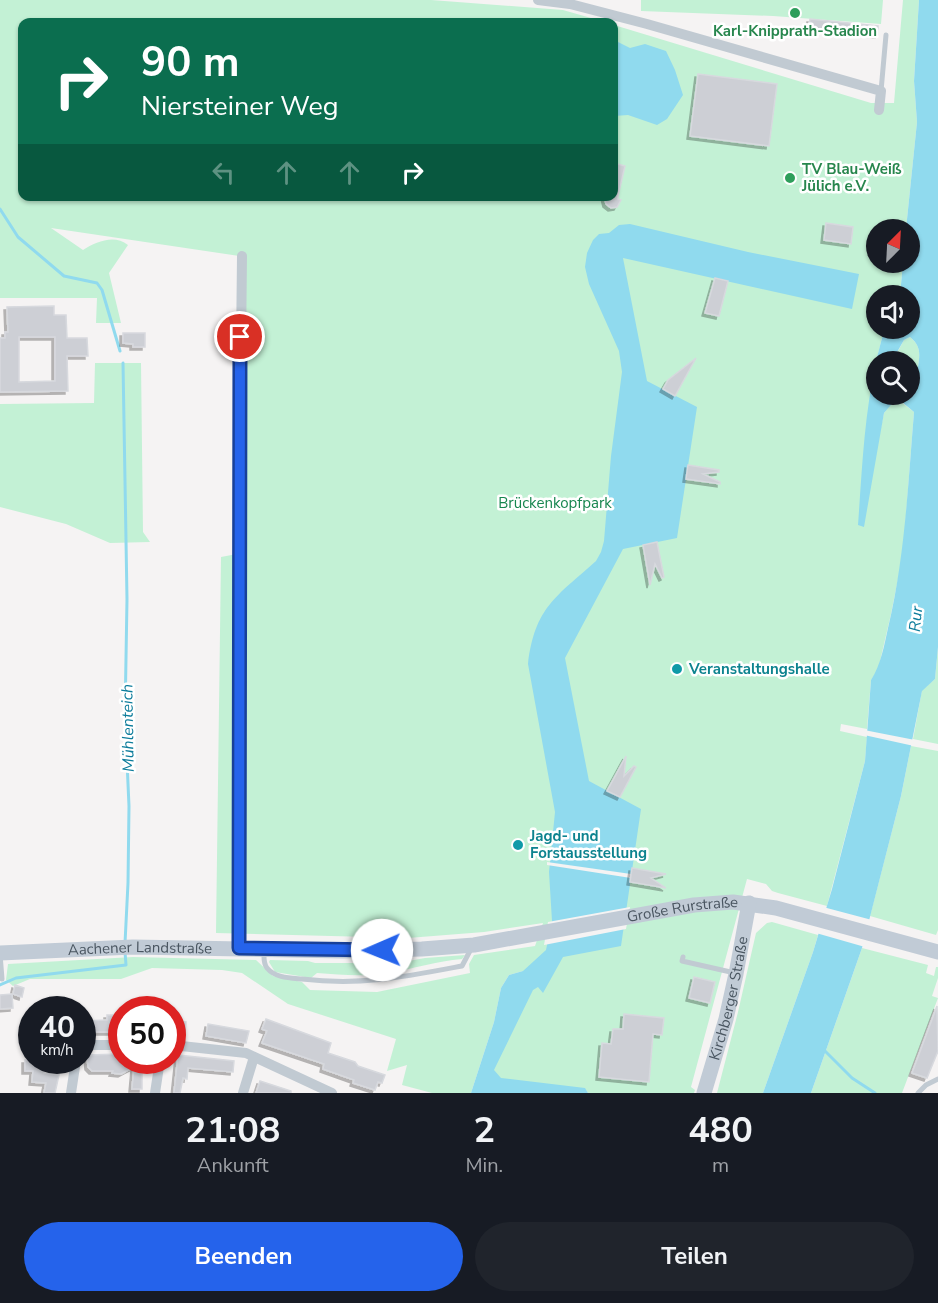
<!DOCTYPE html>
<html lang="de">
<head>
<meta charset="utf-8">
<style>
	:root { --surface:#171b24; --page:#20242c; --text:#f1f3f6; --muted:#9ea1a6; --accent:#2563eb }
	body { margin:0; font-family:"Nunito Sans",sans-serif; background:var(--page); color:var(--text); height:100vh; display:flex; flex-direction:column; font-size:22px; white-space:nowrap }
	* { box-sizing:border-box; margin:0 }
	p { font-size:20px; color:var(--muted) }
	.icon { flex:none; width:33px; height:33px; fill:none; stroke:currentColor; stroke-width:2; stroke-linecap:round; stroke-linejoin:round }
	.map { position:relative; height:1093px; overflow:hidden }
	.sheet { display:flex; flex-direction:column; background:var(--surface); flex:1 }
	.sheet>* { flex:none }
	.banner { position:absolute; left:18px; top:18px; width:600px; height:183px; border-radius:12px; box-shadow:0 2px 4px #0004; background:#0b6e4f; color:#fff; overflow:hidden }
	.needle { width:39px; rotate:24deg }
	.fabs { position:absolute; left:866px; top:219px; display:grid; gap:12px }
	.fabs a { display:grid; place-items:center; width:54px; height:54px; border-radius:50%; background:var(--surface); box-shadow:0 2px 4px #0004; font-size:30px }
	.speed { position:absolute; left:18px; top:996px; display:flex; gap:12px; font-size:30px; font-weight:700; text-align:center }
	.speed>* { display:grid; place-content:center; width:78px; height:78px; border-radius:50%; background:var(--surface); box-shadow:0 2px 4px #0004; line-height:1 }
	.speed small { font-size:15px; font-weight:400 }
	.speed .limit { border:9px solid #d22; background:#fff; color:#111 }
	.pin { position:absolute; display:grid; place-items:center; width:51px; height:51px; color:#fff; margin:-26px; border:3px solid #fff; border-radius:50%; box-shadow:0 2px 6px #0007 }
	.me { position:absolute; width:66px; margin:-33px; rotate:269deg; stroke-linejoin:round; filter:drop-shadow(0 0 4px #0008) }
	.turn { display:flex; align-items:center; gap:21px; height:126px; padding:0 24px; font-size:27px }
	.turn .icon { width:78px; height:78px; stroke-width:2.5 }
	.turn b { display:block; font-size:42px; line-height:51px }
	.lanes { display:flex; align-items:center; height:57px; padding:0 24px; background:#0003; justify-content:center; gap:30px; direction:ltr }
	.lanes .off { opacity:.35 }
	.eta { display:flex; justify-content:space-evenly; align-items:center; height:102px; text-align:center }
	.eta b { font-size:36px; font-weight:700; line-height:42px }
	.cta { display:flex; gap:12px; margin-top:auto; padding:12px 24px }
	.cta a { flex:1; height:69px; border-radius:36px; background:var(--accent); color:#fff; font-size:24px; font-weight:700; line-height:69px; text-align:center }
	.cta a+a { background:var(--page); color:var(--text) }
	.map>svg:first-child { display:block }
	.green { fill:#c3f1d5 }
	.water { fill:#90daee }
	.pier { fill:#f5f3f3 }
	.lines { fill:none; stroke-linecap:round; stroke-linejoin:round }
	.stream { stroke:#90daee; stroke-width:3 }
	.building { fill:#cdcfd5; stroke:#d7d9de; stroke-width:1.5; fill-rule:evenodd; filter:url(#shadow) }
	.service { stroke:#c1cad2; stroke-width:5 }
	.minor { stroke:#c1cad2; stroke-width:10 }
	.secondary { stroke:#c1cbd6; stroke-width:15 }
	.route-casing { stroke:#184099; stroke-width:15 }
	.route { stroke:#2563eb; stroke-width:10 }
	.leisure-dot { fill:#2e9e5b; stroke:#fff; stroke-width:2 }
	.culture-dot { fill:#0f9aa8; stroke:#fff; stroke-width:2 }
	.labels { text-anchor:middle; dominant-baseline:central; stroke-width:5; stroke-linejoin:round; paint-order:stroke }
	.leisure-label { font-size:15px; font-weight:bold; fill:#27864d; stroke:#fff }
	.park-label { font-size:15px; fill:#17864f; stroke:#fff }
	.culture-label { font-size:15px; font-weight:bold; fill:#0d838f; stroke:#fff; text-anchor:start }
	.street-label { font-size:15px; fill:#4a5661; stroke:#fff }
	.water-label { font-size:16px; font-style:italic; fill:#0c7c9b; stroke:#fff }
</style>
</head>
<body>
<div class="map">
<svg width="938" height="1093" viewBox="0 0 938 1093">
	<defs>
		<filter id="shadow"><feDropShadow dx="-3" dy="3" stdDeviation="0" flood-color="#0004"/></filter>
	</defs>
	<rect width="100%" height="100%" fill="#f5f3f3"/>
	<path class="green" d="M0,0H431L563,10L605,22H22V196H614V25L871,103H894L903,0H919L914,81L917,122L906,229L876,230V262L903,263L900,295L876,296V328L886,329L882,338L876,362L860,526L884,413L896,398L914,412L903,554L891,614L878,670L871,680L867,729L841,724L840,731L867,737L865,761L827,906L778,893L772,891L766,884L747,879L691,1087L695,1090L694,1093H588L585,1089L487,1079L523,971L509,975L501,988L494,1022L471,1093H432L402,1085L407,1065L387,1071L396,1039L288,1004L242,973L222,970L152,968L121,979H30L13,986L6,980L8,964L133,957L256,960L273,976L302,982L310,990L377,992L470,973L469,964L474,955L535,946L543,923L484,932L408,938L216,933L221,557L242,553L246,257L51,228L83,250C96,242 114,234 128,245L109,273L121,323H96L97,298H0Z
		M641,0H883L881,24L773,16L641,11Z
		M910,337C921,346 920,354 918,367L909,373V362H892L904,340Z
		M95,363H141L143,532L150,542L110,543L66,524L0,507V404L94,403Z
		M938,647V744L913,739L922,690L935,679Z
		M911,746L938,751V930L936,935L870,916L901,796Z
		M772,922L818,935L813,952L763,1093H717L738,1012L756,933L767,923Z
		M862,948L928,965L926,973L934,976L936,967H938V978L932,996L938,998L902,1093H811Z
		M465,955L462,959C437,961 413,969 388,973C365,977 341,975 317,973L311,978L275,972L269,962L270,960L308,961L315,963H398L425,958Z"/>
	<path class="water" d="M919,0H938V647L935,679L922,691L901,796L862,948L811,1093H763L813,952L832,889L865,761L871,680C881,664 884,646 888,628C905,557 908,484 914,412L897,398L884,413L864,527L858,525C862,471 864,416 876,363V394H909V373L918,367C920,354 921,346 910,337L904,340L892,361H876L882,338L886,329L909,328V296L900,295L903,263L909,262V230L906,229L917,122L914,81Z
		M614,40L630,48L645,44L666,51L675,70L683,95L667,119L657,125L628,115L614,116Z
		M630,224L748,252L859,274L852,309L623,258L647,381L697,407L677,538L623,549L565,658L589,781L641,809L621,946L563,957L543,993L538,987L533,990L494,1070L501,1078L585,1088L588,1093H471L494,1022L501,988L509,975L523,971L546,950L552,921L549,872L555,812L528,664C535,607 556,597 596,561L601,552L604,541L611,456L622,372L619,351L589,284L585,267L587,253L593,240L599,234L609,233L619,225Z"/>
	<path class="pier" d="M864,730L915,740L914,746L864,735Z
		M547,862L631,874V878L547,865Z
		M630,907L626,929L544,945L548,922Z
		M823,907L872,920L865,947L816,933Z"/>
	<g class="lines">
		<path class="stream" d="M0,209L18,237L64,276L97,283L102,290L120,351
			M123,363L127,599L125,717L129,806L128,883L125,943
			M0,985L16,978L126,965L125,952
			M824,1050L852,1078L875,1093"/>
	</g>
	<path class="building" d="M810,19L878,26V35L809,29Z
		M698,74L777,84L769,146L690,136Z
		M614,163L625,166L618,196V199L621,200L617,207L611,208L606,204L604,196H614Z
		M826,223L853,227L851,244L824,240Z
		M715,278L728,281L719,316L705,313Z
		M54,306V315H66L67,338H87L88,356H67L68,391L0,392V338H5V332H8L7,307ZM19,337H55V381L19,382Z
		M123,333H145V347H133V344L123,343Z
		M696,358L675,396L663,389L668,380Z
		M688,465L719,470V472L703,474L720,482V484L686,479Z
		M657,542L664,577L662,578L655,564L650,585L643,545Z
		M626,756L624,776L634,766L636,767L620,797L607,791Z
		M632,868L666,874L651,878L666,888L630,882Z
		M694,977L715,982L710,1003L689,998Z
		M15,985L24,988L22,997L13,994Z
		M12,994L13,1008L0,1009V995Z
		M937,1006L938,1051L927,1078L912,1073Z
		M624,1014L664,1018L662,1035L653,1034L649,1082L599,1077L602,1043L611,1044L613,1029H623Z
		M107,1015H122V1032H82V1021L107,1020Z
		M266,1019L331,1043L328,1053L355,1062L358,1066L385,1075L382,1083L378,1082L375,1090L353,1083L354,1080L323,1069L324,1064L262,1043L267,1031L262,1029Z
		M172,1021L186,1022L185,1034L172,1032Z
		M208,1024L249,1031L246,1043L206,1036Z
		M120,1054L122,1060H147L142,1063V1089H132L134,1067L121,1074L112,1073L113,1071H92L88,1067L87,1055Z
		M178,1055L234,1061L233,1072L188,1068L187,1079L183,1078L180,1093H174Z
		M25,1060H43L42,1071H44V1073L59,1075L55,1093H44L46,1083L32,1082L33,1071H25Z
		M260,1081L291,1091V1093H256Z"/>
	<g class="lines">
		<path class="service" d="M881,91L886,35
			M264,950C264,956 263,963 267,968C275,978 291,978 302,979C361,986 404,977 462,966L472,947
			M0,954L2,979
			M683,957L682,961L735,973
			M918,1093L926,1085L938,1079"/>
		<path class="minor" d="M538,0L570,4L647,24L881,91L879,110
			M239,948V530L242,256
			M82,1045H122
			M172,1045L246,1053L332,1093
			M71,1093L76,1060
			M155,1093L160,1060
			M243,1093L254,1057"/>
		<g class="secondary">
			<path id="s1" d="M0,953L133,947L343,951L422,949L474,945L694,905L733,902L776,908L938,952"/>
			<path id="s2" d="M704,1093L726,1019L736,974L749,903"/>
		</g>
	</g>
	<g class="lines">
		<g class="route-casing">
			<path id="route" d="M240,337L239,948L382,950"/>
		</g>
		<use href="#route" class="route"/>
	</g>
	<g class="leisure-dot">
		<circle cx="795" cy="13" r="6"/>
		<circle cx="790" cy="178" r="6"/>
	</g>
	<g class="culture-dot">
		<circle cx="677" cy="669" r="6"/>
		<circle cx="518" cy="845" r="6"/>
	</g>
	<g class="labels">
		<g class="leisure-label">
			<text x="795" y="31">Karl-Knipprath-Stadion</text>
			<text x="802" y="169" text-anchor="start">TV Blau-Weiß<tspan x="802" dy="17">Jülich e.V.</tspan></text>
		</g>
		<g class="park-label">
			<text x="555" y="503">Brückenkopfpark</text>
		</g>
		<g class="culture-label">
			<text x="689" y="669">Veranstaltungshalle</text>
			<text x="530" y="836">Jagd- und<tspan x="530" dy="17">Forstausstellung</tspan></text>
		</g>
		<g class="street-label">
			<text stroke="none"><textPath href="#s1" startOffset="686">Große Rurstraße</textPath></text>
			<text stroke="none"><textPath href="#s1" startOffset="140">Aachener Landstraße</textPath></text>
			<text stroke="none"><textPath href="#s2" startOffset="98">Kirchberger Straße</textPath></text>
		</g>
		<g class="water-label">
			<text transform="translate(916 619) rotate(-84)">Rur</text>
			<text transform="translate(128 728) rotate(-91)">Mühlenteich</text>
		</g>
	</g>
</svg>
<div class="fabs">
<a><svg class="needle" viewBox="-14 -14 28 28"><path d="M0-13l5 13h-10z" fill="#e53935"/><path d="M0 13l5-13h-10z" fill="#9ea1a6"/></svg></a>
<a><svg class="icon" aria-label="sound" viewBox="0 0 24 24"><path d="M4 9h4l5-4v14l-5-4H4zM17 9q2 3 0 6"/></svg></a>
<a><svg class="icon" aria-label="search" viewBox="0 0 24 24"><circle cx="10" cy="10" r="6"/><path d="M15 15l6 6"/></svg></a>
</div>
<div class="speed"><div>40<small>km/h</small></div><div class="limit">50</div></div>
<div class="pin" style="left:240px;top:337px;background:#d93025"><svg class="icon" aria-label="arrive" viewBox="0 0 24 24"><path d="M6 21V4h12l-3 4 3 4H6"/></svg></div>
<svg class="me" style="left:382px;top:950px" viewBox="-20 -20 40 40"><circle r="19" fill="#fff"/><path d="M0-13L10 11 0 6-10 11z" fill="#2563eb"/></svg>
<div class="banner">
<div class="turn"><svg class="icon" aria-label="right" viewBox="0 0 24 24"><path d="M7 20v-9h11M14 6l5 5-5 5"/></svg><div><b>90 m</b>Niersteiner Weg</div></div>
<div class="lanes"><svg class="icon off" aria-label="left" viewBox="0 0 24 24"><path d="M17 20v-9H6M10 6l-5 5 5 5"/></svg><svg class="icon off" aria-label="ahead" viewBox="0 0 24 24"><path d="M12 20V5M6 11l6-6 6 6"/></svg><svg class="icon off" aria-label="ahead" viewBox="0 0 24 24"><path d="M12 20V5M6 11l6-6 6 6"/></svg><svg class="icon" aria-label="right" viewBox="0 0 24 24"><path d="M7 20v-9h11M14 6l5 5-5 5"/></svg></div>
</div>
</div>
<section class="sheet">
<div class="eta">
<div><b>21:08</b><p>Ankunft</p></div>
<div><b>2</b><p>Min.</p></div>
<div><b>480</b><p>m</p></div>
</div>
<div class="cta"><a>Beenden</a><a>Teilen</a></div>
</section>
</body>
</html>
